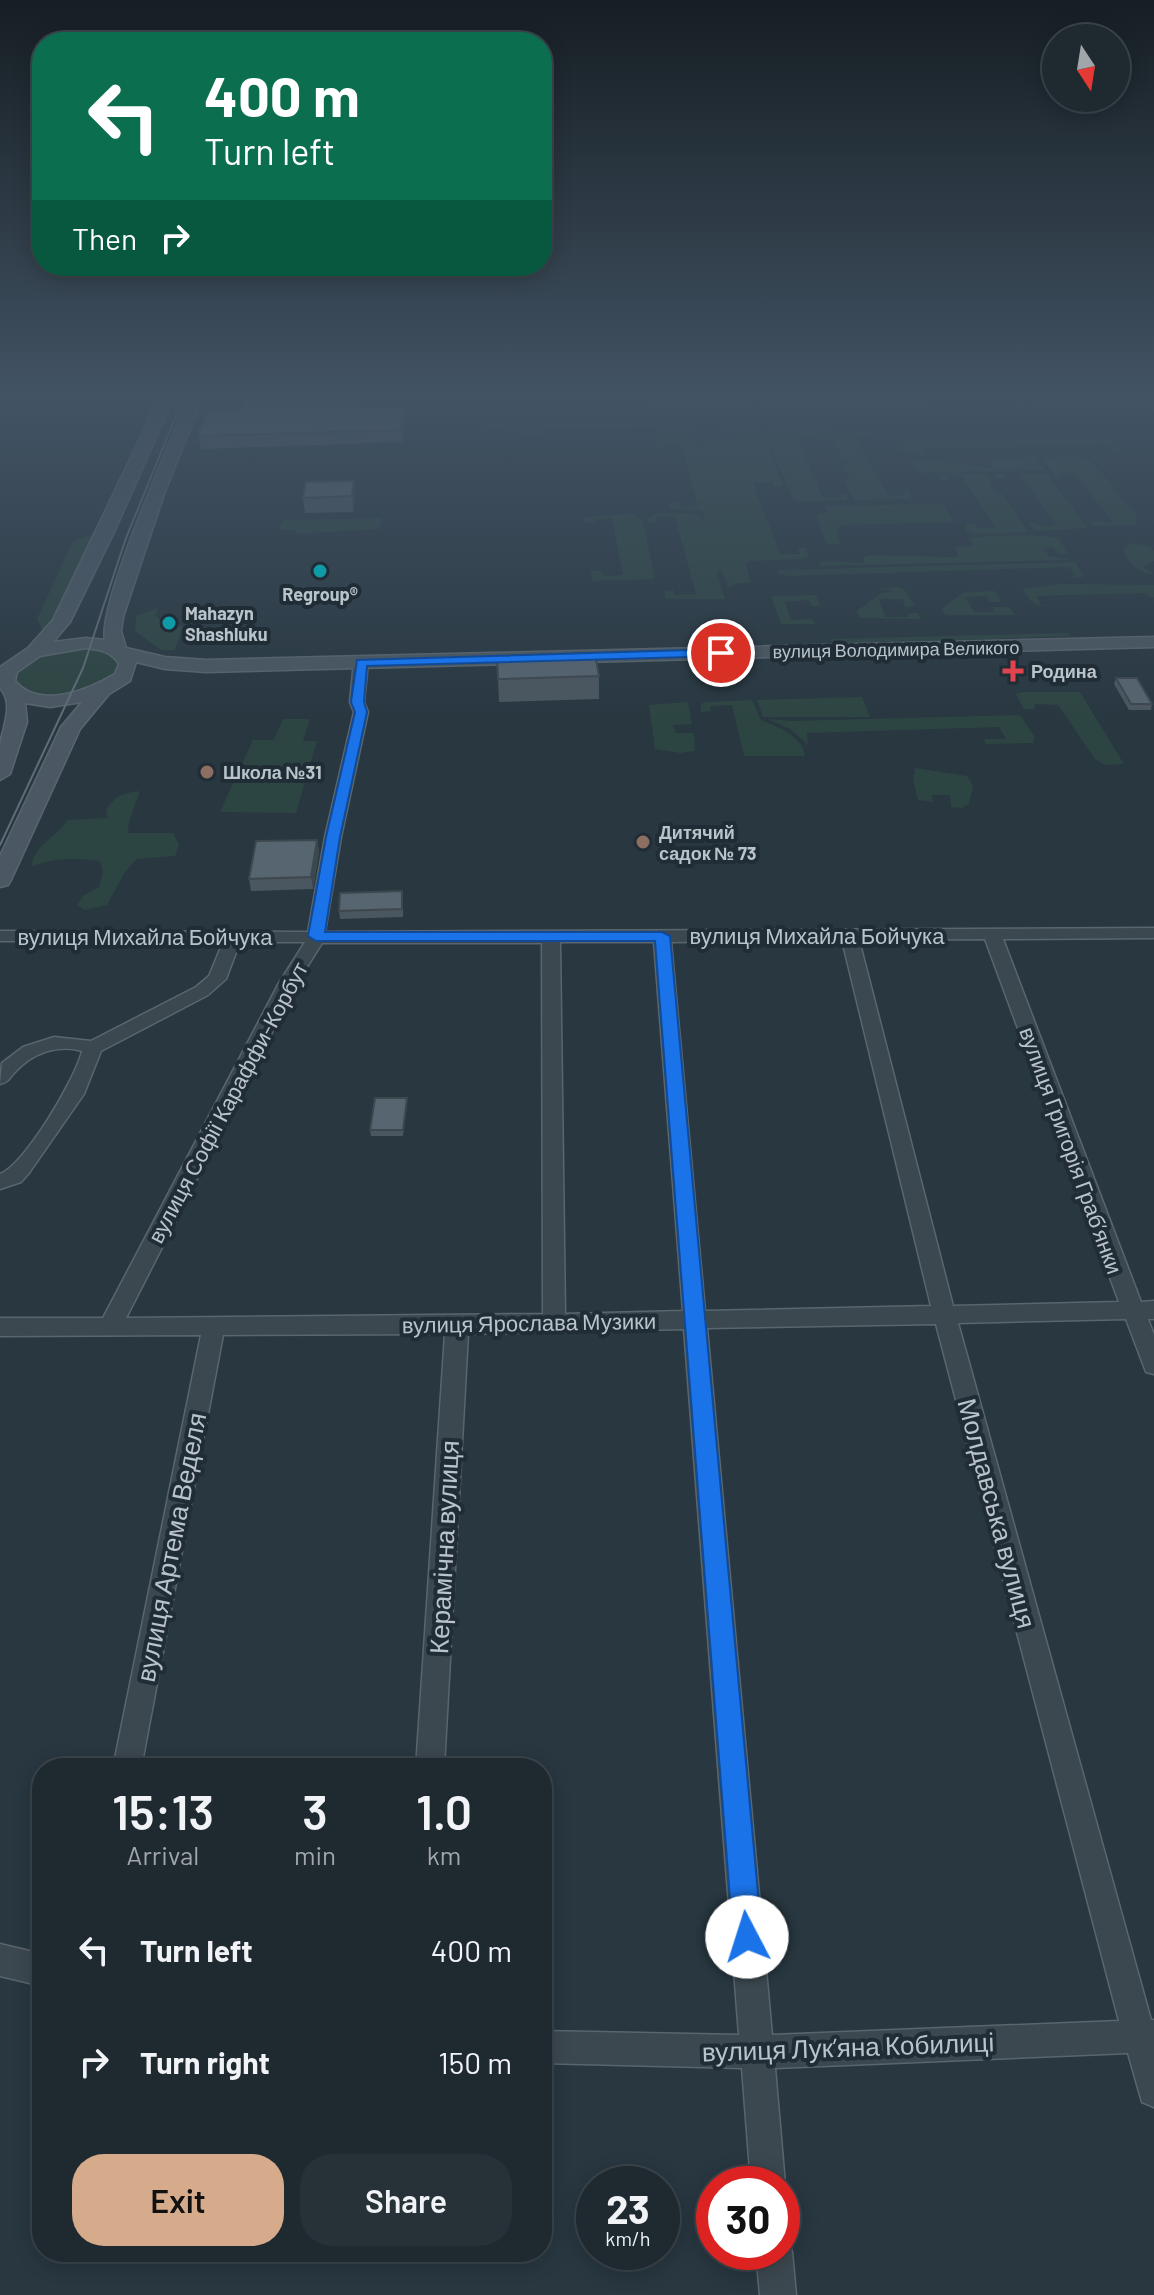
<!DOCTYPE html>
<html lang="en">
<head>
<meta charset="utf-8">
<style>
	:root { --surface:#1e2930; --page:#263138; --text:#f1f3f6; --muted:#a1a6ab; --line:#3c454c; --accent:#d6ab8b }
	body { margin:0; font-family:Barlow,sans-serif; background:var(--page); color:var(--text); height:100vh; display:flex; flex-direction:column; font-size:30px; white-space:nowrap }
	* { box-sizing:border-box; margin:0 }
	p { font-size:26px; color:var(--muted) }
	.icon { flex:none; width:44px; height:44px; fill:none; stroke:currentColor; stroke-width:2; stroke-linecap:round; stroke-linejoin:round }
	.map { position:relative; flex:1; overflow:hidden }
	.details { position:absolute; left:32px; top:1758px; width:520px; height:504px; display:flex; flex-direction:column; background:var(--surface); border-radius:32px; box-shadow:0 4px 20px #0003,0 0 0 2px var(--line) }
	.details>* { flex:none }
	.banner { position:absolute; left:32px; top:32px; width:520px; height:244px; border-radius:32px; box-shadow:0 4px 20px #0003,0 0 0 2px var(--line); background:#0b6e4f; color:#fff; overflow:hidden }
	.needle { width:52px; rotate:168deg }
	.fabs { position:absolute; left:1042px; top:24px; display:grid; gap:16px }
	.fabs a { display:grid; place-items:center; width:88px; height:88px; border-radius:50%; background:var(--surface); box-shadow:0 4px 20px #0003,0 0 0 2px var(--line); font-size:40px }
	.speed { position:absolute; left:576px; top:2166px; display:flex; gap:16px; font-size:40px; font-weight:700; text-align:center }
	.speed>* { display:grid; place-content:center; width:104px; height:104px; border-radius:50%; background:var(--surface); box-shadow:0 4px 20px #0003,0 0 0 2px var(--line); line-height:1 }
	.speed small { font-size:20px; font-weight:400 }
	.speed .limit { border:12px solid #d22; background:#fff; color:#111 }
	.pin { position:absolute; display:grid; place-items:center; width:68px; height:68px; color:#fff; margin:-34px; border:4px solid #fff; border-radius:50%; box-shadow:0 2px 8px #0007 }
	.me { position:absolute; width:88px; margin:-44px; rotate:355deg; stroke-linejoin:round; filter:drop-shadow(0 0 6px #0008) }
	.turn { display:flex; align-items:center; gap:28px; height:168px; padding:0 40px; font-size:36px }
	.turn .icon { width:104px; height:104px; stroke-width:2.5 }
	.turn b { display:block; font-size:56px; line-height:68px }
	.then { display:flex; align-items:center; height:76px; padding:0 40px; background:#0003; gap:16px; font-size:30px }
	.eta { display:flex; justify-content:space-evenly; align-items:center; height:136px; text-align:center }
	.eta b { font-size:48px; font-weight:600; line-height:56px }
	.button { display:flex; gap:16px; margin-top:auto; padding:16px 40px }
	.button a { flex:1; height:92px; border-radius:32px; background:var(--accent); color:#111; font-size:32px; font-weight:600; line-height:92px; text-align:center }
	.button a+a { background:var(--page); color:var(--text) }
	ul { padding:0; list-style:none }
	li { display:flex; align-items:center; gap:24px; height:112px; padding:0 40px }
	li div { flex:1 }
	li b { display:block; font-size:30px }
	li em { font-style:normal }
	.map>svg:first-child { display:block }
	.green { fill:#2d4542 }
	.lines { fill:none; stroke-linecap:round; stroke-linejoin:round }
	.minor-casing { stroke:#5a666e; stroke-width:3 }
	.secondary-casing { stroke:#5a666e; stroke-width:3 }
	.minor { fill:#3c4850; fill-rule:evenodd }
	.secondary { fill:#4b5863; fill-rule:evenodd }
	.tram { stroke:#5f6d77; stroke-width:2 }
	.wall { fill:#4b5760 }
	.shaded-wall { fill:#3d474e }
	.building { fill:#576570; stroke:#3d474e; stroke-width:2 }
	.route { fill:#1a73e8; stroke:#114b97; stroke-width:2 }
	.culture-dot { fill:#0f9aa8; stroke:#212d36; stroke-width:3 }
	.health-dot { fill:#e0444e; stroke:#212d36; stroke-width:3 }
	.education-dot { fill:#8d6e63; stroke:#212d36; stroke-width:3 }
	.labels { text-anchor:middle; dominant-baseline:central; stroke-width:8; stroke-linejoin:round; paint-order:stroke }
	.far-poi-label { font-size:18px; font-weight:bold; fill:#b9c3ca; stroke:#212d36; text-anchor:start }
	.far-street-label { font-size:18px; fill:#b9c3ca; stroke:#212d36 }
	.street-label { font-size:22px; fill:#b9c3ca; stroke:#212d36 }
	.near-street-label { font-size:26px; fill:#b9c3ca; stroke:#212d36 }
</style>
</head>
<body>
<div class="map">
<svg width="1154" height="2295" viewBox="0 0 1154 2295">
	<rect width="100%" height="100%" fill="#283740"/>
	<path class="green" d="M651,399H749L754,413L654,416L648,413L647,401Z
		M762,399H930L944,421L763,422L755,401Z
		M1138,399L1154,401V409L1013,411L1016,416L1031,418L1008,419L996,408L1001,407L999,404L991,403Z
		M755,416L784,486L774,487L772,482L753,483L780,554H800L798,548H805L809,556L803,559L749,561L746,564L751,583H735L729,588L720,569L717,574L725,599H666L664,591L674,590L675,595L696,594L675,517H656V522H648V518C663,510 683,513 699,514L702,522L706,521L702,510L671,509L669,502H678L680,507L698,506L681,443H664V447H656L654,436L667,435L652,433L659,431L658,426L540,428V433L549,435H522L506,430L469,428L493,423L689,417L695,433L684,435L692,436L695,446L708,445L707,440H714L715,443H732L729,432H721L718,421H701L702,425H697L696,417Z
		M832,428L835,433L875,432L879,439H874L871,435L855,436L888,496H905L903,490H908L911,499L855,500L844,481L849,479L843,466L851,465L847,458L842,457L833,440H815L812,436L796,437L823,498H841L840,494H845L847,500L800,502L793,499L764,430Z
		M1110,438L1123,451L1106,452L1104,450H1113L1108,444L923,448L925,454L939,456L903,453L897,443Z
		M1035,457L1045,470L918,473L910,461C939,457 963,467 992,468L991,459Z
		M1079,457L1090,460L1114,487L1112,489L1136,513V525L1094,526L1090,521L1114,523L1074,473H1059L1061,477H1056L1041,458Z
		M986,474L991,480L989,483L994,491L1002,494L1028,532L975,534L967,531L965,527L967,524H975L978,528L995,527L962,476H946L948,480H940L938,475Z
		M994,474H1046L1088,528L1035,531L1029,523H1037L1040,526L1057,525L1020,474L1004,475L1005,478H998Z
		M935,504L943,505L954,522L842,525L836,531L841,544H826L816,514L828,513L826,506Z
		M632,514L643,521L655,579L592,581L591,571H602L603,576L623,575L612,518L594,519V523H585L584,517Z
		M381,518L379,529L295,534L296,530H278L284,520Z
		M99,533L48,631H43L37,619L73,541Z
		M1022,535L1057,537L1068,553L1058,554L1053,547L1043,548L1049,556L1072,560L820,566V564L823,561L864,563L863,557L869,555L956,557L958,555L955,547L973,545L970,538L973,537Z
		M1129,543L1150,546L1154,551V561L1144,566L1154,574C1138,575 1130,563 1123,550Z
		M1075,562L1084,577L1068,578L1075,575L1069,567L788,576L779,574L778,570Z
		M1059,584L1154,585V597H1149L1145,593L1036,596L1041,605L1055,606C1038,607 1031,605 1023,589Z
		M898,587L904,589L915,606L906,607L902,599H879L885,617H909L908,613H918L921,619L860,618L857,611L881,593L895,591L879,589Z
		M996,591L1001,602H990L986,596L965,597L974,612H994L993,607H1009L1015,615H946L941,609L964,592Z
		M816,595L820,606H811L809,600L785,602L791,620L813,619L815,624H781L771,596Z
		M158,608L156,616L167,626H183L175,650H161L135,631L136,616Z
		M1069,633V636L834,645L830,639Z
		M83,646L111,652L120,666C109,690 51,704 26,691C21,689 16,682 12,678C18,651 60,650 83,646Z
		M1023,692H1080L1124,764L1105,765L1095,759L1058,705L1035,704L1034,709H1024L1016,694Z
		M862,697L870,717H763L757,700Z
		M752,700L761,720C778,727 802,735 805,756H744L732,705L710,706L711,711L701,712V704L705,702Z
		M688,702L692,724L673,725L676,733H694L695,751L680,753L655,749L649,705Z
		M1020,715L1035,737L1033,743L986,744L984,739H1006L999,727L807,733L808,745L790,729L767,719L791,721Z
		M283,719H310L303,741H317L296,813L220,812L253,740H274Z
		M915,768L967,776L973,786L969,804L962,808L951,807L950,795H932L933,802L918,800L913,779Z
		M140,791L129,822L128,833H173L179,845L175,856L137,859L125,872L107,905L85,910L77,905L83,896L99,887L103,872L100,861C78,858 53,857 32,867C33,844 58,837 67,820L108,818L106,810C115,796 123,793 140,791Z"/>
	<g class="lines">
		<g class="minor-casing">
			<path id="minor" d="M361,658L368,662L364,702L368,712L341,837L325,932L1154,928V938L1003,939L1141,1302L1154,1301V1319H1148L1154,1335V1374L1146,1372L1126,1319L958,1323L1151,2020H1154V2107L1142,2102L1128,2053L775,2068L785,2184L782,2192V2184H751L742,2068L542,2063V2031L739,2035L684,1329L468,1334L444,1768H416L445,1334L223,1335L141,1768H113L201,1335L0,1336V1318H103L279,983L305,942H240L226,979L208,995L101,1051L84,1094L29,1173L21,1182L0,1189V1174C24,1166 76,1078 82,1051C57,1044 32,1053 15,1072C9,1078 9,1082 0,1084L2,1063L23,1047L54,1037L91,1041L196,987L209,976L223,942L0,941V931L308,932L325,837L354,712L350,702L354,662ZM985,939L1119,1302L953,1306L859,940ZM842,940L931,1306L705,1311L671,942ZM560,942H654L683,1311L565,1314ZM322,943H542L543,1314L126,1318L297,983ZM936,1324L1119,2021L772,2035L707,1328Z
				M0,1944L42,1954V1986L0,1976Z
				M782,2238L787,2239L792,2252L796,2295H760L756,2252H782Z"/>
		</g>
		<g class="secondary-casing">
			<path id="secondary" d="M159,399H173L115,530L70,622L53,642L86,638L105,640C97,606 171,440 188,399H202L164,494L123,617L121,631L126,648L165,657L206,660L1154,637V647L206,672L165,669L136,662L130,681L109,694L80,729L11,880L8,885L0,887V856L61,727L82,702L50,707L25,703L27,722L10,774L0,780C0,769 0,757 0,746C2,727 15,705 0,688V667L28,648L53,620ZM86,648C100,650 111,651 119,664L115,674C88,690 40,710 15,681L17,672L40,656Z"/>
		</g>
		<use href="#minor" class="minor"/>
		<use href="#secondary" class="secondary"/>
		<path class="tram" d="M0,845L83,668L126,538L183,399"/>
	</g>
	<path class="wall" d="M244,399H357L356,408L405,419L403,442L201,449L198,436L240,410Z
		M355,496L353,512L305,513L303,498Z
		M497,656L599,676V699L499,702Z
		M1116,678L1152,704L1151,710H1129L1114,684Z
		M317,840L319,852L313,889L251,891L249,879Z
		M403,899V917L340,919L339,911Z
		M407,1104L403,1136H371L370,1130Z"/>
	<path class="shaded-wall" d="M354,399H357L353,420L352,408Z
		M404,407L405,419L403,442L402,430Z
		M354,481L355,496L353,512L352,496Z
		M317,840L319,852L313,889L311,877Z"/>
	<path class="building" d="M244,399H354L352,408L404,407L402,430L198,436L208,411L240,410Z
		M354,481L352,496L303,498L306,482Z
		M595,653L599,676L498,679L497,656Z
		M1116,678H1137L1152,704H1131Z
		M317,840L311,877L249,879L256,841Z
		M402,891V909L339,911L340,893Z
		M375,1098H407L403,1130H370Z"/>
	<linearGradient id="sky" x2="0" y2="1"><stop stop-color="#161e23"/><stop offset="0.55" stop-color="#425364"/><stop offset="1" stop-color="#425364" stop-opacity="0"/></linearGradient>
	<rect width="1154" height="721" fill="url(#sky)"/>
	<path class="route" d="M721,649L725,650V656L367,666L364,702L367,712L340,837L325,932H662L670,936L762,1937L757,1947L747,1952L737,1947L733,1937L655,941H316L308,936L326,837L355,712L351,702L357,660Z"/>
	<g class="culture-dot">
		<circle cx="320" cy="571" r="8"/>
		<circle cx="169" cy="623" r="8"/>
	</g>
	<path class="health-dot" d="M1009 659h8v8h8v8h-8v8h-8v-8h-8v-8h8z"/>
	<g class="education-dot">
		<circle cx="207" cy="772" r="8"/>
		<circle cx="643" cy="842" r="8"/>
	</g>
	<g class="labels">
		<g class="far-poi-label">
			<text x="320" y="594" text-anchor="middle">Regroup®</text>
			<text x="185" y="613">Mahazyn<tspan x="185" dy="21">Shashluku</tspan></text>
			<text x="1031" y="671">Родина</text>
			<text x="223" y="772">Школа №31</text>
			<text x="659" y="832">Дитячий<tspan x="659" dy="21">садок № 73</tspan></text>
		</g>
		<g class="far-street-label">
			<text transform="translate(896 649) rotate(-1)">вулиця Володимира Великого</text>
		</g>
		<g class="street-label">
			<text x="817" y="935">вулиця Михайла Бойчука</text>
			<text x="145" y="936">вулиця Михайла Бойчука</text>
			<text transform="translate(227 1102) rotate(-62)">вулиця Софії Караффи-Корбут</text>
			<text transform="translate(1072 1150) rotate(70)">вулиця Григорія Грабʼянки</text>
			<text transform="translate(529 1322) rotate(-1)">вулиця Ярослава Музики</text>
		</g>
		<g class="near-street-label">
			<text transform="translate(998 1513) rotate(75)">Молдавська вулиця</text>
			<text transform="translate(170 1547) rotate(-79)">вулиця Артема Веделя</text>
			<text transform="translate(443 1547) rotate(-87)">Керамічна вулиця</text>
			<text transform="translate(848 2046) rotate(-2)">вулиця Лукʼяна Кобилиці</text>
		</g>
	</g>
</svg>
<div class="fabs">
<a><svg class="needle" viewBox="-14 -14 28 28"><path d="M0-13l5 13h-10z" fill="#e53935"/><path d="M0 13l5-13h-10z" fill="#a1a6ab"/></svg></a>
</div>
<div class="speed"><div>23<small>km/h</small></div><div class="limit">30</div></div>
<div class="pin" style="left:721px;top:653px;background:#d93025"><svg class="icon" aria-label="arrive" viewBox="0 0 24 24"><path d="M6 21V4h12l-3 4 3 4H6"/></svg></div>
<svg class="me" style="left:747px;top:1937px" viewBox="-20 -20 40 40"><circle r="19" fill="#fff"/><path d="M0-13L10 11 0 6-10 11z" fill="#1a73e8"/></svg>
<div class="banner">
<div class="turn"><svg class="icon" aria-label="left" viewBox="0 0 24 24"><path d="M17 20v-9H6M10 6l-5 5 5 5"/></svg><div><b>400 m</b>Turn left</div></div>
<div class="then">Then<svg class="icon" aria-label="right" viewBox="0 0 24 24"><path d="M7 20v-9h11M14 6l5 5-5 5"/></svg></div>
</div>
<section class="details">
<div class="eta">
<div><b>15:13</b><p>Arrival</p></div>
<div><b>3</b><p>min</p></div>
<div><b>1.0</b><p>km</p></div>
</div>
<ul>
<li><svg class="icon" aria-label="left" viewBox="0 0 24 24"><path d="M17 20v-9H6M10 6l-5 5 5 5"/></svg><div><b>Turn left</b></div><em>400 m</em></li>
<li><svg class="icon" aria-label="right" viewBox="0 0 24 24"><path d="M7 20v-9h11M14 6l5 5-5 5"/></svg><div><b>Turn right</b></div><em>150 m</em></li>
</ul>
<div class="button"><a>Exit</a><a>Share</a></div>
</section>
</div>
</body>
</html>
